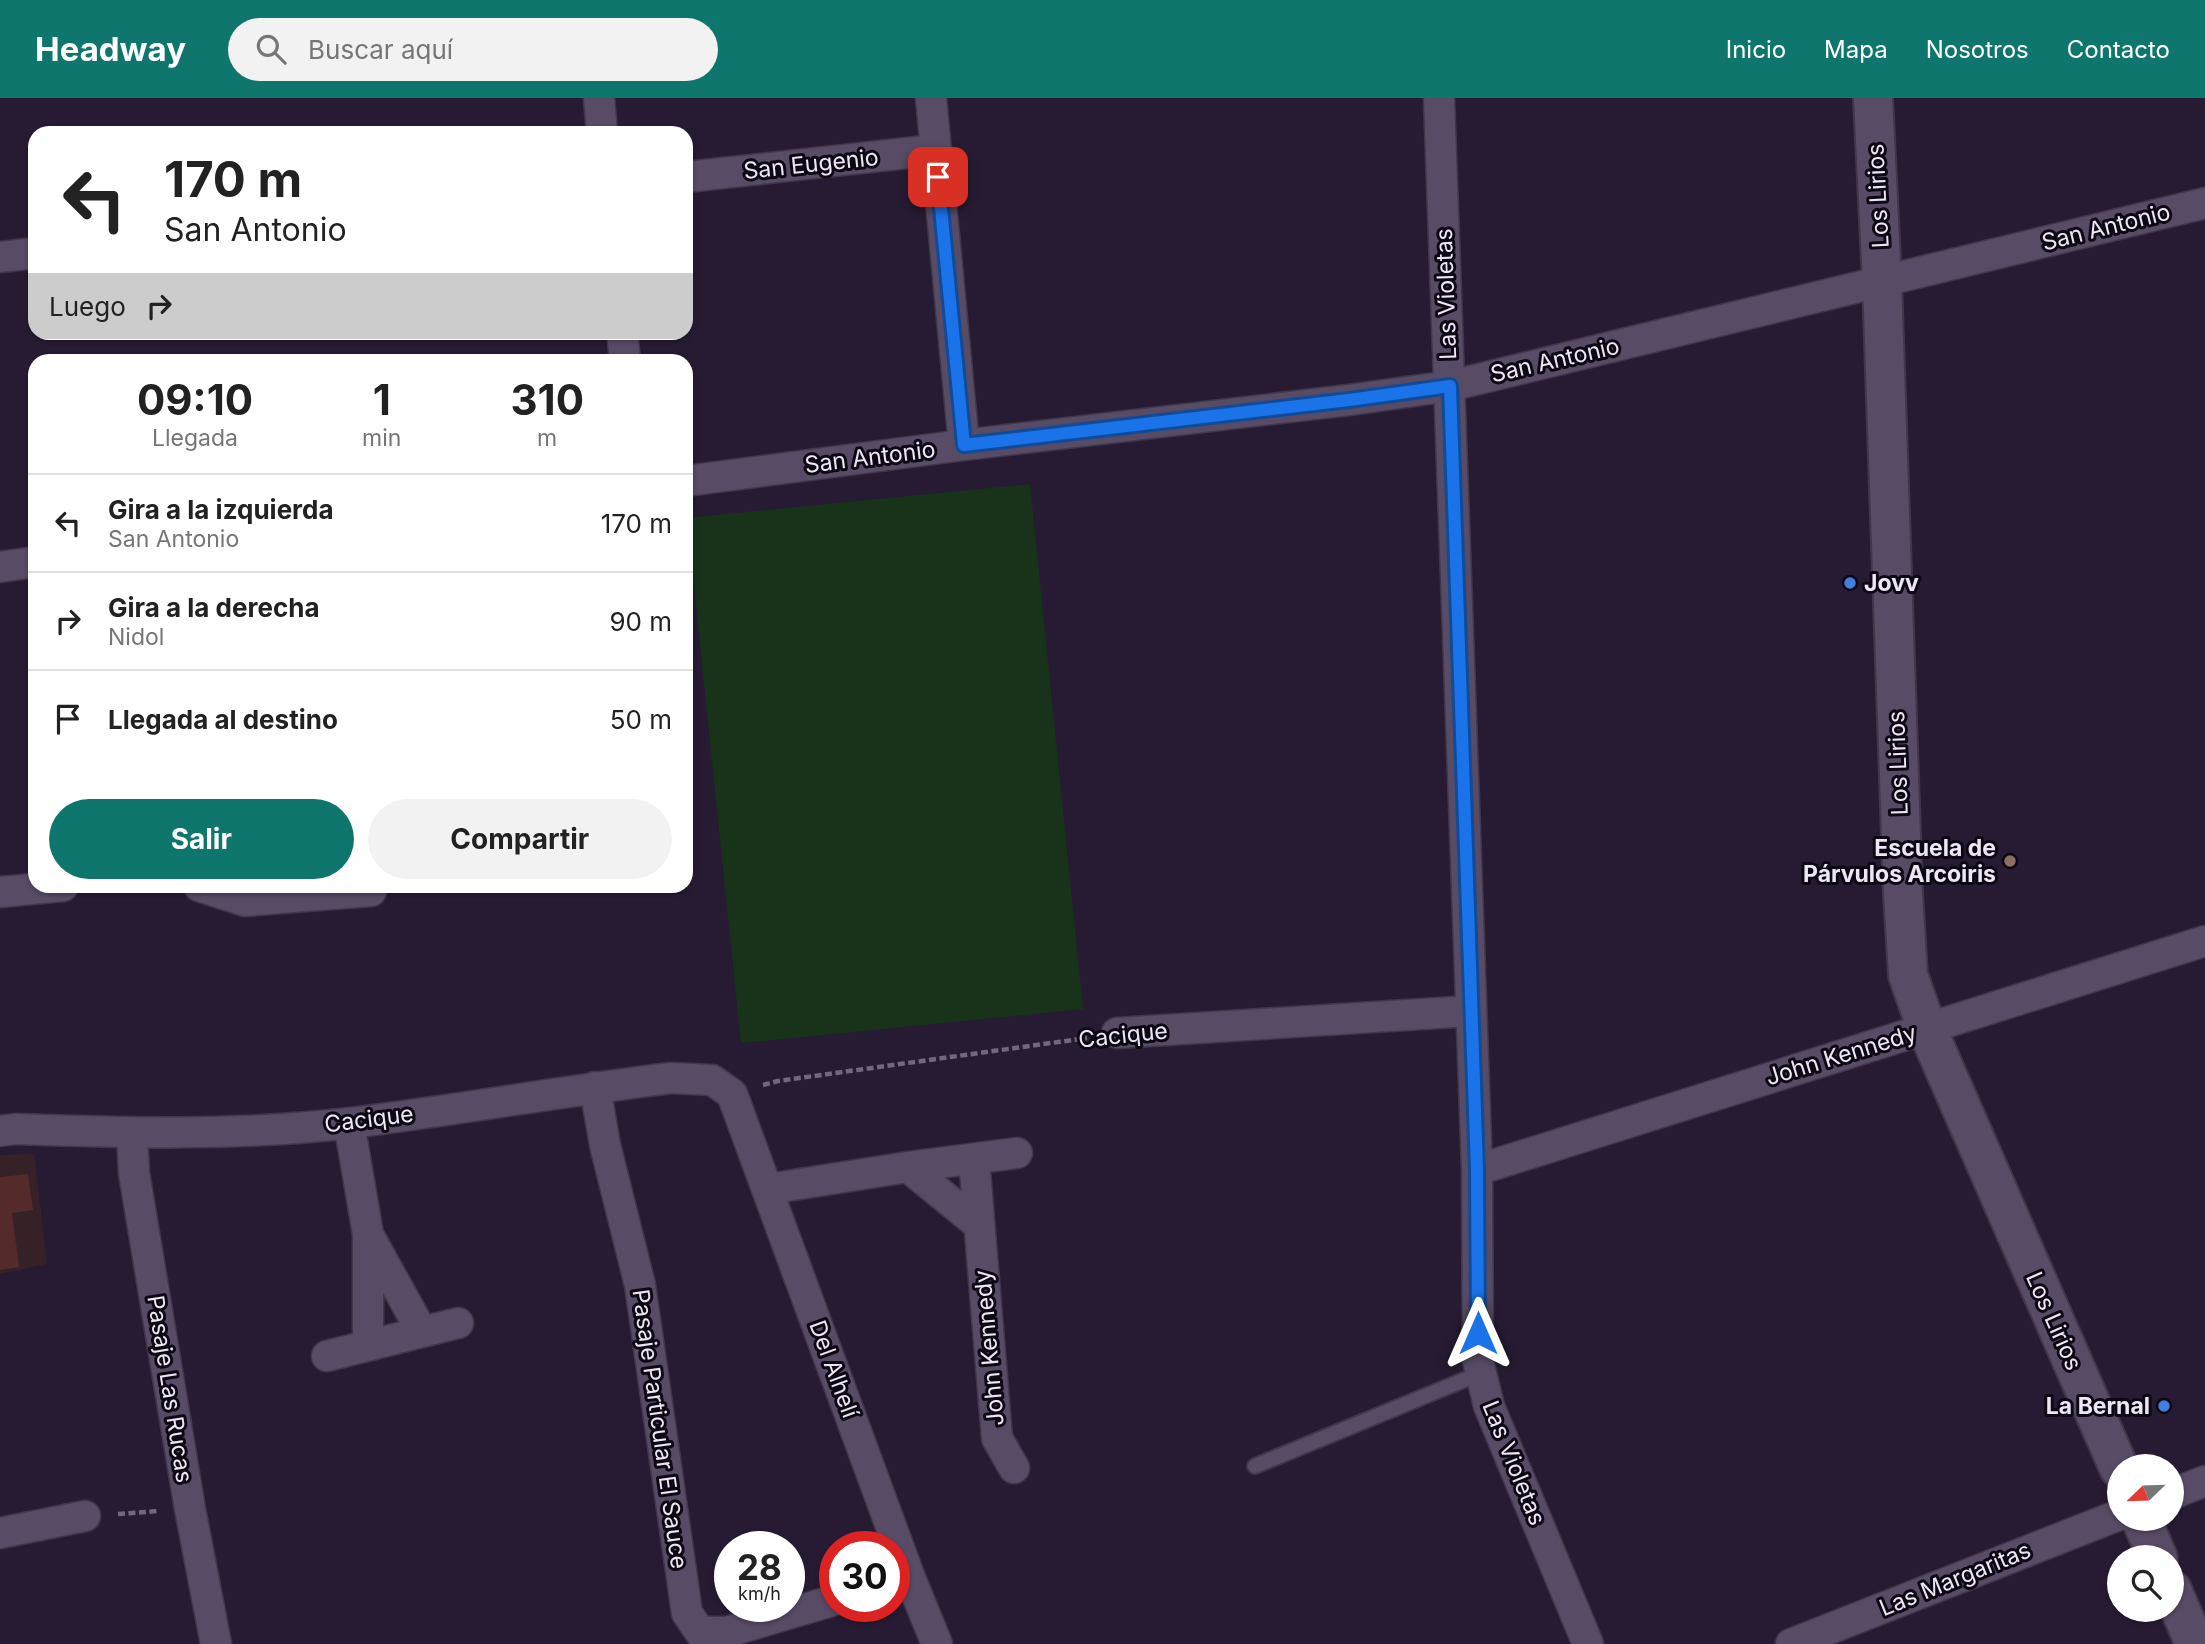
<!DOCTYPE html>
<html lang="es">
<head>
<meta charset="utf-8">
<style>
	:root { --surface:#fff; --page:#f2f2f2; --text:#222; --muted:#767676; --line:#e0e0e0; --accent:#0f766e }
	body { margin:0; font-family:Inter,sans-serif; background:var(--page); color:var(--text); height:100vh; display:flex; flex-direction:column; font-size:26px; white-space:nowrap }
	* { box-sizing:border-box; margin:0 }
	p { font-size:23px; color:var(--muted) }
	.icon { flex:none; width:38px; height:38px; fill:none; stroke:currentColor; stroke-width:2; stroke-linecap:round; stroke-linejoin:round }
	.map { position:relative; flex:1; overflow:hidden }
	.panel { position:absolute; left:28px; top:256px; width:665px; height:539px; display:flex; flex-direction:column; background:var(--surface); border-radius:21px; box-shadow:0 2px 5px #0004 }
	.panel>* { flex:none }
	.top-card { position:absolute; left:28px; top:28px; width:665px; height:214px; border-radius:21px; box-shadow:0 2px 5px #0004; background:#fff; color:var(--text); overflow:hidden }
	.needle { width:46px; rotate:247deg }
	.buttons { position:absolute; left:2107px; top:1356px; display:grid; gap:14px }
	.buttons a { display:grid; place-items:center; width:77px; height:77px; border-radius:50%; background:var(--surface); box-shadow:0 2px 5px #0004; font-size:35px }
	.speed { position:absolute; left:714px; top:1433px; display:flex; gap:14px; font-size:35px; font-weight:700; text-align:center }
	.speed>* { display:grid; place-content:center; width:91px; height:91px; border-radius:50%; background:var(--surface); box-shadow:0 2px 5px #0004; line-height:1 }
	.speed small { font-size:18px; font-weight:400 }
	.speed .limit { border:10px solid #d22; background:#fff; color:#111 }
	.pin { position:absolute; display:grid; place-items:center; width:60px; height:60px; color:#fff; margin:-30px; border-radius:14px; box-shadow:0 4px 10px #0006 }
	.me { position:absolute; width:77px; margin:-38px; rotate:0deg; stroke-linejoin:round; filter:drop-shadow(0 0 5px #0008) }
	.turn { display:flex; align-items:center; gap:24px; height:147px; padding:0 21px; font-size:32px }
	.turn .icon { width:91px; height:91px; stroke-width:2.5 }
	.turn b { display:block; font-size:49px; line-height:60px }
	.then { display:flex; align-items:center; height:66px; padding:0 21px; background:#0003; gap:14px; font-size:26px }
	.eta { display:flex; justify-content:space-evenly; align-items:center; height:119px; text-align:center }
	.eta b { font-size:42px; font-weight:700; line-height:49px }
	.button { display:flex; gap:14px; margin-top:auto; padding:14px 21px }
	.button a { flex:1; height:80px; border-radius:42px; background:var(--accent); color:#fff; font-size:28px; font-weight:700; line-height:80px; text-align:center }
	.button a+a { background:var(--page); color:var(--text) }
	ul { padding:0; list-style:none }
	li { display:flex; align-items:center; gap:21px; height:98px; padding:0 21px; border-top:2px solid var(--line) }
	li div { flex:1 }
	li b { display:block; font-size:26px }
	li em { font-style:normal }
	header { display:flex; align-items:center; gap:42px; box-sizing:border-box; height:98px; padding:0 35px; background:var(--accent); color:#fff }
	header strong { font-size:33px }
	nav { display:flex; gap:38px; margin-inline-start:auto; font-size:24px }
	.search { width:490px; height:63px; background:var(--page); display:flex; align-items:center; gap:18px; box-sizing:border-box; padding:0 24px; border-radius:38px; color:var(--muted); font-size:26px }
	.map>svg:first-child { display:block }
	.commercial { fill:#362226 }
	.green { fill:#183319 }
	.building { fill:#552a2b }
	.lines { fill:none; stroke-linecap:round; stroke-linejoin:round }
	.lane-casing { stroke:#41364a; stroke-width:18 }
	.street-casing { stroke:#41364a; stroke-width:33 }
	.secondary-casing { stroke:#41364a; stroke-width:42 }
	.path { stroke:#72677c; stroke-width:4.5; stroke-dasharray:7 3.5; stroke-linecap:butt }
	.lane { stroke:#584b66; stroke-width:14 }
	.street { stroke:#584b66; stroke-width:30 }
	.secondary { stroke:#584b66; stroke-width:38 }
	.route-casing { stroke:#114b97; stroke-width:18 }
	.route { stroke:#1a73e8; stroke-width:12 }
	.shop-dot { fill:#3f7fe0; stroke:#0d0813; stroke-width:2.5 }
	.education-dot { fill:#8d6e63; stroke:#0d0813; stroke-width:2.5 }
	.labels { text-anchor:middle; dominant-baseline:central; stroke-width:6; stroke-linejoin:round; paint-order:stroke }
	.street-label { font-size:23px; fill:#eee6f6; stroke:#0d0813 }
	.poi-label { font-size:23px; font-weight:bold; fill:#eee6f6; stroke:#0d0813; text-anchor:end }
</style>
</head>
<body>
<header>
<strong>Headway</strong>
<div class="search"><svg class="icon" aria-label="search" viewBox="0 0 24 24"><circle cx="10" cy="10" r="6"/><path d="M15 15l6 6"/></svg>Buscar aquí</div>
<nav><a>Inicio</a><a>Mapa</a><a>Nosotros</a><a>Contacto</a></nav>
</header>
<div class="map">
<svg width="2205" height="1546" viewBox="0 0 2205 1546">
	<rect width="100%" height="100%" fill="#271b33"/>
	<path class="commercial" d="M34,1056L47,1166L0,1176V1057Z"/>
	<path class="green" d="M1030,386L1083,911L741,945L687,420Z"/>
	<path class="building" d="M28,1076L33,1112L12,1115L19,1169L0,1172V1079Z"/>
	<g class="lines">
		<g class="lane-casing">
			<path id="lane" d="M1255,1368L1481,1275"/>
		</g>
		<g class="street-casing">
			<path id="street" d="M599,0L602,35
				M931,0L964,347
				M1439,0L1477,1072L1478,1263L1489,1308L1588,1546
				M686,79L935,52
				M0,159L35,155
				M622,234L625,262
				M686,383L964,347L1349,302L1450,288L2205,105
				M0,469L35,464
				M199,788L245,803L371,793
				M0,794L63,788
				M1117,935L1471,913
				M595,989L605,1047L640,1187L687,1515L700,1534H727L835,1502
				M349,1025L368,1136V1246
				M0,1033L16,1031C127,1035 239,1038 350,1025C457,1012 564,993 671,980L712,982L732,996L910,1480L937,1546
				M132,1036L134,1075L190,1411L216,1546
				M974,1061L997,1340L1014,1370
				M908,1069L979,1127
				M1477,1072L2205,843
				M768,1091L908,1069L1017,1055
				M370,1140L422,1234
				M327,1258L458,1225
				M2172,1396L2205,1383
				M0,1435L85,1418
				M1791,1546L2119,1417"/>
		</g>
		<g class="secondary-casing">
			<path id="secondary" d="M1873,0L1882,184L1903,796L1908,877L1927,931L2119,1370
				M2141,1421L2158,1460
				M2172,1492L2195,1546"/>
		</g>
		<path class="path" d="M763,987L778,983L1087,940
			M118,1416L158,1413"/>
		<use href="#lane" class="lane"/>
		<use href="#street" class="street"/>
		<use href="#secondary" class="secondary"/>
	</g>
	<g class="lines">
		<g class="route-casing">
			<path id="route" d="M938,79L964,347L1349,302L1450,288L1477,1072L1478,1235"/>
		</g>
		<use href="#route" class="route"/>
	</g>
	<g class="shop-dot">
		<circle cx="1850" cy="485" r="7"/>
		<circle cx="2164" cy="1308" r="7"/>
	</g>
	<circle class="education-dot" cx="2010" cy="763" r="7"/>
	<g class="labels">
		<g class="street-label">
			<text transform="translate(811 66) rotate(-6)">San Eugenio</text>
			<text transform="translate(1878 98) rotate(-93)">Los Lirios</text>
			<text transform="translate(2106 129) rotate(-14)">San Antonio</text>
			<text transform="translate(1446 196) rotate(-92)">Las Violetas</text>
			<text transform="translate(1555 262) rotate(-13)">San Antonio</text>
			<text transform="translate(870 359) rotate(-7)">San Antonio</text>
			<text transform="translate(1898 665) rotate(-92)">Los Lirios</text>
			<text transform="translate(1123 937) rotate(-6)">Cacique</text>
			<text transform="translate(1841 957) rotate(-17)">John Kennedy</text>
			<text transform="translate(369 1021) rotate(-7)">Cacique</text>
			<text transform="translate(2054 1223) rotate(66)">Los Lirios</text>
			<text transform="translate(989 1250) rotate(-95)">John Kennedy</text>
			<text transform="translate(834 1271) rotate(70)">Del Alhelí</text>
			<text transform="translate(170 1291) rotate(81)">Pasaje Las Rucas</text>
			<text transform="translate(660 1331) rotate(82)">Pasaje Particular El Sauce</text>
			<text transform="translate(1514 1365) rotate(68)">Las Violetas</text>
			<text transform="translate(1955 1481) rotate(-22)">Las Margaritas</text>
		</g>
		<g class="poi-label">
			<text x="1864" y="485" text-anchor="start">Jovv</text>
			<text x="1996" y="750">Escuela de<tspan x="1996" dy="26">Párvulos Arcoiris</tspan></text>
			<text x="2150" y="1308">La Bernal</text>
		</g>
	</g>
</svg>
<div class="buttons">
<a><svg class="needle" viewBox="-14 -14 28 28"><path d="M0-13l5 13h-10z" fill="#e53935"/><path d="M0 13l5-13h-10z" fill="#767676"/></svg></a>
<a><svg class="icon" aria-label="search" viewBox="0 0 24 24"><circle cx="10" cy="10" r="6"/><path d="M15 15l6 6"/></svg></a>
</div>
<div class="speed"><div>28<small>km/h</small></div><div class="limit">30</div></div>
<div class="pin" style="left:938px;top:79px;background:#d93025"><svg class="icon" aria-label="arrive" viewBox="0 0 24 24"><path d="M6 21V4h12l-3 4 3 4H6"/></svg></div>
<svg class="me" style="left:1478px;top:1235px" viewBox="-20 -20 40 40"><path d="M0-17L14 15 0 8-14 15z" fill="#1a73e8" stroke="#fff" stroke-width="4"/></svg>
<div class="top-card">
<div class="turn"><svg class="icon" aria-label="left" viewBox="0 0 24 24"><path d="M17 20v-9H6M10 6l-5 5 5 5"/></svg><div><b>170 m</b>San Antonio</div></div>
<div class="then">Luego<svg class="icon" aria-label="right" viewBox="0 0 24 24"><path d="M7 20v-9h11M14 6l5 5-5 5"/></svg></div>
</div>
<section class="panel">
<div class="eta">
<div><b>09:10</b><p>Llegada</p></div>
<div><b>1</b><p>min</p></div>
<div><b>310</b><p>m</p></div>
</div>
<ul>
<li><svg class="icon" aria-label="left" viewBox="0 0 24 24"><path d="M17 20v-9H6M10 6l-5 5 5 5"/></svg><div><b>Gira a la izquierda</b><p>San Antonio</p></div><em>170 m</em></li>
<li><svg class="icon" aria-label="right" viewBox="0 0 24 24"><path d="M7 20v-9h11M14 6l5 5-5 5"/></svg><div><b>Gira a la derecha</b><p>Nidol</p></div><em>90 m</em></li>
<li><svg class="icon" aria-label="arrive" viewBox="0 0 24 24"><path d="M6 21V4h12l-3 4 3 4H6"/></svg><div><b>Llegada al destino</b></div><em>50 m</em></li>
</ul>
<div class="button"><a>Salir</a><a>Compartir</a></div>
</section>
</div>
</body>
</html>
